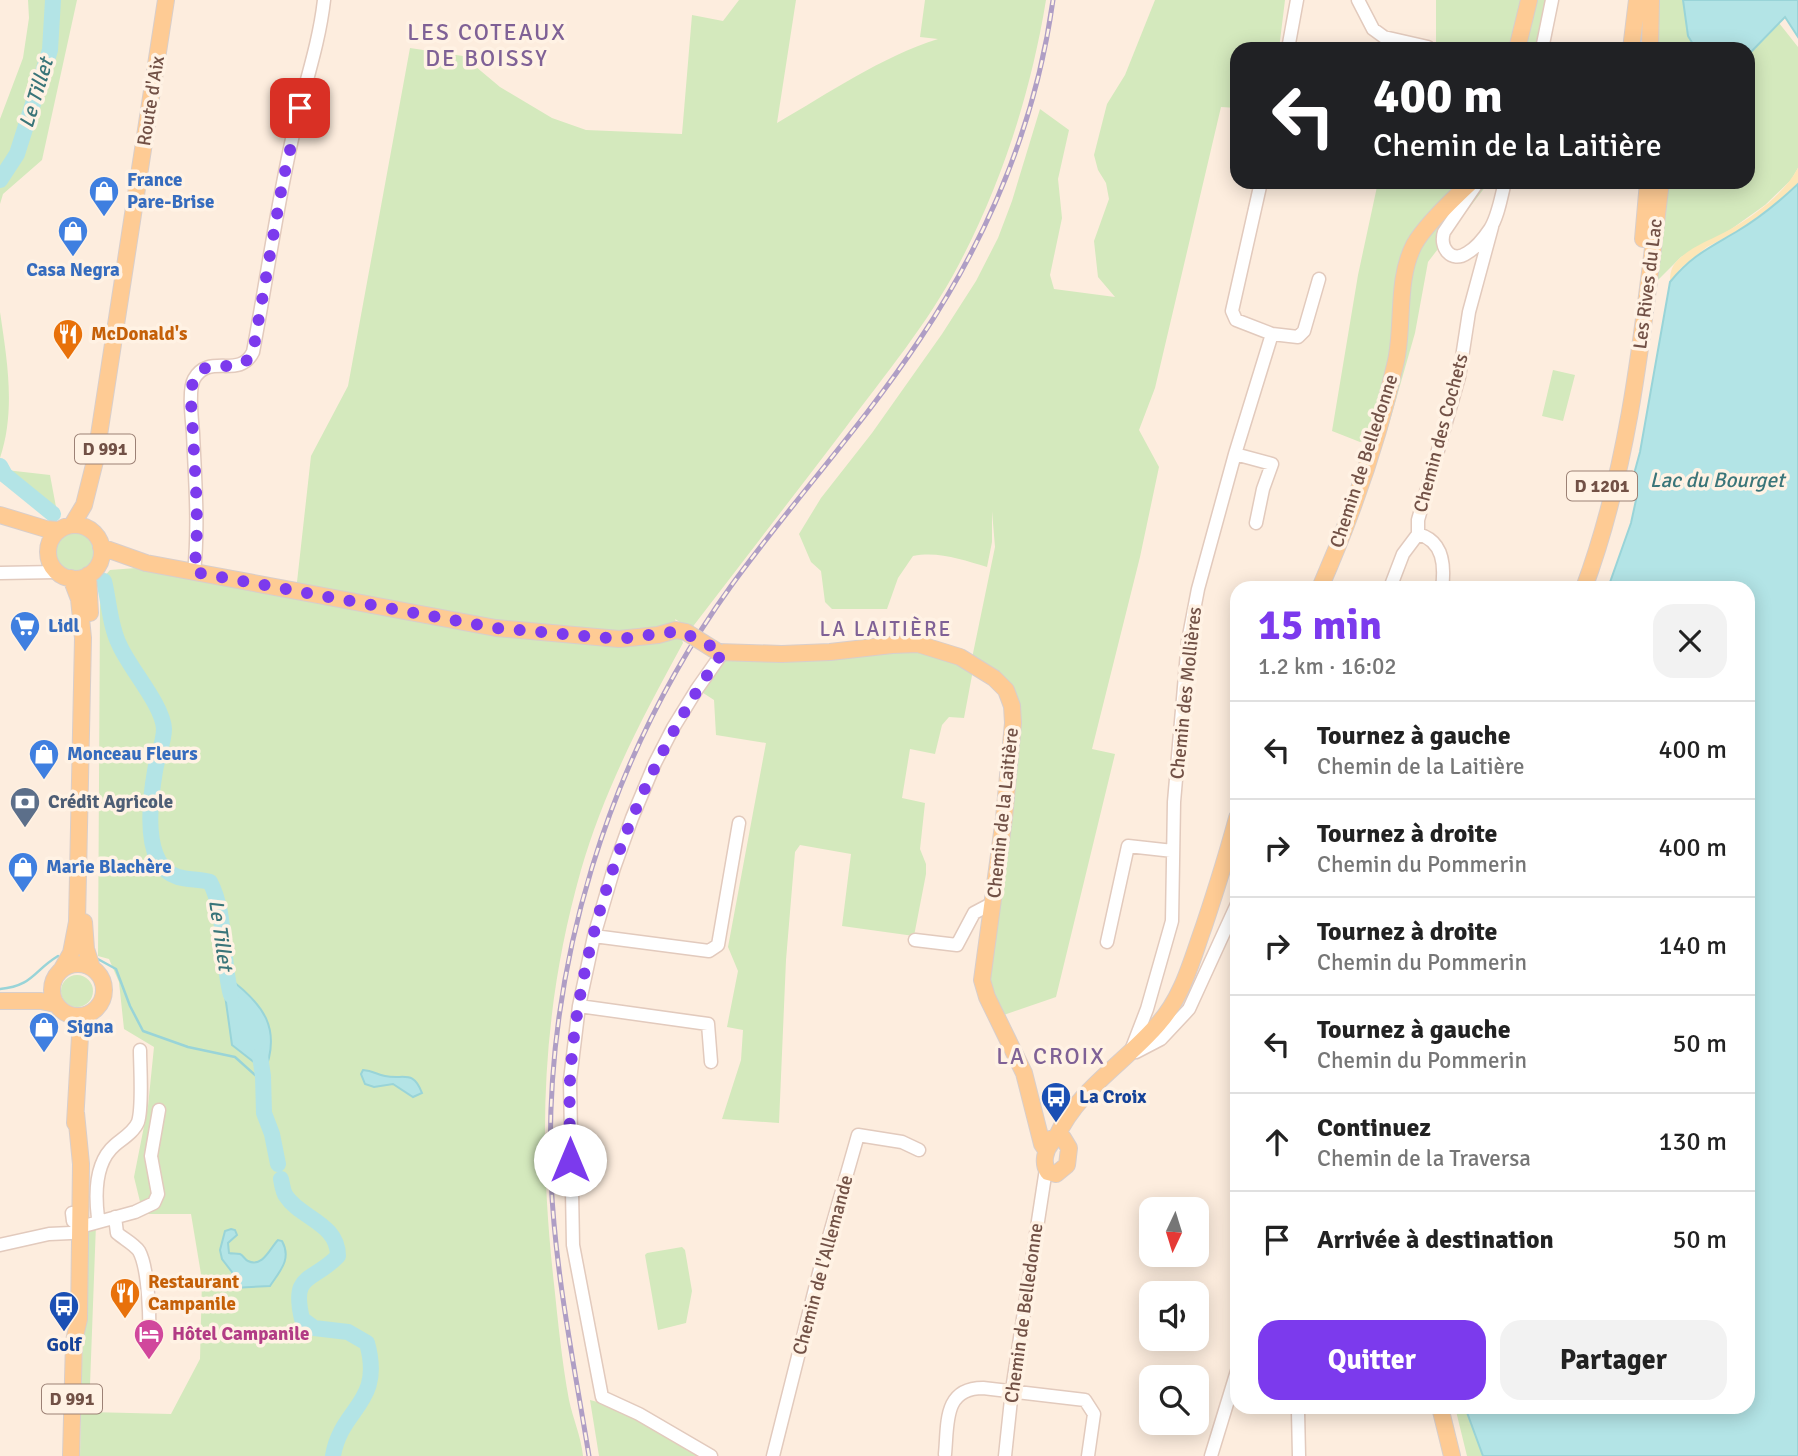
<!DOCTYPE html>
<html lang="fr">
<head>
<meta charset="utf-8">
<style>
	:root { --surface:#fff; --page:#f2f2f2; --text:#222; --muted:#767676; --line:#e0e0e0; --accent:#7c3aed }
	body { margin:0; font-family:Signika,sans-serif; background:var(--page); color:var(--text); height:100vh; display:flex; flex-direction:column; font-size:26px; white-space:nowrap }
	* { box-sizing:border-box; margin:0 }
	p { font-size:23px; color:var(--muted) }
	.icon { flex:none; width:38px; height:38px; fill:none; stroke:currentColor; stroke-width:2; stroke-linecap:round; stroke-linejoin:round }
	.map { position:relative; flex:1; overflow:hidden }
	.sheet { position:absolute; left:1230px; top:581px; width:525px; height:833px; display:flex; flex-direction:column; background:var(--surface); border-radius:21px; box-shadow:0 4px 18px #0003 }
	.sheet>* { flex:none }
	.hud { position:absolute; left:1230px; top:42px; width:525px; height:147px; border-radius:21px; box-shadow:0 4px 18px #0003; background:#202124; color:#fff; overflow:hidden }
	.needle { width:46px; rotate:184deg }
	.buttons { position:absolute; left:1139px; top:1197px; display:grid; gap:14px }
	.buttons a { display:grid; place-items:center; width:70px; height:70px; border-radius:14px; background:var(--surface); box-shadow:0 4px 18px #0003; font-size:35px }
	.pin { position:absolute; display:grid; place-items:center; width:60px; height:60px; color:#fff; margin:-30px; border-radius:14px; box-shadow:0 4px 10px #0006 }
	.me { position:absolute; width:77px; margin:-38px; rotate:0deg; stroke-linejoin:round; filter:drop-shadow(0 0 5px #0008) }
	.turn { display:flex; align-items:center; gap:24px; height:147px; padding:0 28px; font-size:32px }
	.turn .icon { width:91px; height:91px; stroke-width:2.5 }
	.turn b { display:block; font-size:49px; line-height:60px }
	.round { display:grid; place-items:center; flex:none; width:74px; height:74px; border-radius:21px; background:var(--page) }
	.head { display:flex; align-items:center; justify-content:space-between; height:119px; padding:0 28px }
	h1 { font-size:42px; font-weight:800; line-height:52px; color:var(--accent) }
	.cta { display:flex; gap:14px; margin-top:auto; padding:14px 28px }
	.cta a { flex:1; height:80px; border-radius:21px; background:var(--accent); color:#fff; font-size:28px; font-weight:800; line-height:80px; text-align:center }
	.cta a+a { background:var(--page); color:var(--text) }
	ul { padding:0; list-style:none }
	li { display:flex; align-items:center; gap:21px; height:98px; padding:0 28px; border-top:2px solid var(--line) }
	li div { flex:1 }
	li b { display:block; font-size:26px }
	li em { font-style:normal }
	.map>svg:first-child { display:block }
	.green { fill:#d4e9bd }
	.sand { fill:#fde6b7 }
	.water { fill:#b3e4e6; stroke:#99d4d8; stroke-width:2 }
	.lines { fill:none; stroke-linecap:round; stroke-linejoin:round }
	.stream { stroke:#99d4d8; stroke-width:2.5 }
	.river { stroke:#b3e4e6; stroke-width:16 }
	.minor-casing { stroke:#e2cabd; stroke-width:15 }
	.major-casing { stroke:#d8cecb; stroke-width:18 }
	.minor { stroke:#fff; stroke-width:12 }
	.major { stroke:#fecb94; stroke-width:16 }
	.rail-casing { stroke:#af9ec5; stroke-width:5 }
	.rail { stroke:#fff2e4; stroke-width:2.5; stroke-dasharray:8; stroke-linecap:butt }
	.major-bridge-casing { stroke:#d8cecb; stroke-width:18; stroke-linecap:butt }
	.major-bridge { stroke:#fecb94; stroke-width:16 }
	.route { stroke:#7c3aed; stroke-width:12; stroke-dasharray:0 21.6 }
	.labels { text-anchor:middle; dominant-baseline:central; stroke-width:7; stroke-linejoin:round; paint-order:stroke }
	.shield { fill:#fff2e4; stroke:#9c8175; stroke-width:2 }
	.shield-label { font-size:18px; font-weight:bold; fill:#725146 }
	.street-label { font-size:19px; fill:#725146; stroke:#fff2e4 }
	.shop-label { font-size:19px; font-weight:bold; fill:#366cbe; stroke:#fff2e4; text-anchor:start }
	.food-label { font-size:19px; font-weight:bold; fill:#c56008; stroke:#fff2e4; text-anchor:start }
	.service-label { font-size:19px; font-weight:bold; fill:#4e5e75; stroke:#fff2e4; text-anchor:start }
	.transit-label { font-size:19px; font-weight:bold; fill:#164399; stroke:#fff2e4; text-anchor:start }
	.hotel-label { font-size:19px; font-weight:bold; fill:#b23c85; stroke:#fff2e4; text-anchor:start }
	.water-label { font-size:21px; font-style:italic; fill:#3a7579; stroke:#fff2e4 }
	.neighbourhood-label { font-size:21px; letter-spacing:2px; fill:#7f6196; stroke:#fff2e4 }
	.quarter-label { font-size:23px; letter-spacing:2px; fill:#7f6196; stroke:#fff2e4 }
</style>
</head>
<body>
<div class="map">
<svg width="1798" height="1456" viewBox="0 0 1798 1456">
	<rect width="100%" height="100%" fill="#fdedde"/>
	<path class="green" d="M28,0H77L42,160L3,194L0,204V119L23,58L29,18Z
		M739,0H796L777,123C829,93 881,57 938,39L920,37L925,0H1046C1031,92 1002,183 958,266C928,323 885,375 846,427C795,494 743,561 691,629L675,619L683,643C643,716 604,790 581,870C541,1012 538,1139 554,1284C558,1322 562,1362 569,1400C573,1419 581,1436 583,1456H80L85,1229L96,1224L89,1412L171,1414L200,1359L202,1280L191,1214H143L134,1177L148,1106L154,1047L124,1029L119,982L109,959L98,956L100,607L102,579L110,570L136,568L150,563L296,591L311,456L348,386L410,48L463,56L500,87L552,118L586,130L682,134L692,15L723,21Z
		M1155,0H1285L1279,49H1237V108L1221,107L1155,388L1139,430L1159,467L1140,557L1092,749L1115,754L1056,997L998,1017L983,989L1016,705L973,670L964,718L949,717L942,725L935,754L910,749L902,798L925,803L920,849L926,864V874L914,936L842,926L851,854L800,845L795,852L786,960L779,1123L722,1119L741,1060L743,1030L727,1027L738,971L728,947L766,743L716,735L714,700L697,689L723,652L892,645L971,663L995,547L992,511V542L987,567C963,560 939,551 913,556L898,578L887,609H832L825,602L821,571L811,562L799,534L821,498L872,433L942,334L976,281L998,238L1012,201L1040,109L1069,130L1058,179L1062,218L1050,275L1054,289L1115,297L1098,277L1094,241L1109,199L1106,183L1098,170L1094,155L1107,104L1125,75Z
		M1436,0H1548L1536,49H1436Z
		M1657,0H1683L1688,36L1696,49H1655Z
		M1779,23L1798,47V168L1791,180L1765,205L1730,230L1681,257L1654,284L1667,182H1748V55Z
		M1378,182H1489L1428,262L1415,333L1387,431L1360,442L1332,431L1358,275Z
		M0,312C7,360 16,410 0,458L6,470L50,475L56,507L45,514L0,481Z
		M1553,370L1575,375L1563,421L1542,416Z
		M56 552a19 19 0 1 1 38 0a19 19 0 1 1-38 0Z
		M61 991a16 16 0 1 1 32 0a16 16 0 1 1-32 0Z
		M682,1247L685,1250L692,1291L686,1323L658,1330L645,1255L647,1253Z
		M590,1400L609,1405L704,1456H599Z
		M1455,1407H1465L1483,1456H1467Z"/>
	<path class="sand" d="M1798,168V184L1777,203L1738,231L1707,247L1681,268L1670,282C1670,271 1672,265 1680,258C1694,245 1713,239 1729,230C1754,216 1784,194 1798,168Z"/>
	<path class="water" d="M1683,0H1798V37L1785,17L1748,55V49H1696L1688,36Z
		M1798,184V1456H1483L1465,1407H1748V588H1608L1631,523L1636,500L1634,474L1640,452L1670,282C1691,256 1709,248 1736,232C1758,219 1780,201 1798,184Z
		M226,976C264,1004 283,1029 263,1076L259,1066L232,1045L223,981Z
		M363,1070C373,1071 376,1074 385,1076C404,1080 413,1069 422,1093L413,1097L393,1084L374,1087L365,1084L361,1074Z
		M231,1229L235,1230L237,1235L228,1243L229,1253C232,1254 236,1253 240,1254C243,1255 245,1260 248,1261C263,1268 270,1248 278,1240L282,1241C292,1259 280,1271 270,1286L233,1288L232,1272L222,1259L220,1250L225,1231Z"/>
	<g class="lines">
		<path class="stream" d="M96,958L116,969L130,1006L143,1031L188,1047L235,1057L264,1083
			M0,989C33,986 33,971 58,956"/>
		<path class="river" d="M0,180L17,154L50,50L53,0
			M0,466L5,475L53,514
			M104,581C109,601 110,626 119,644C129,668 163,705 164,729C164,742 157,758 155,771C150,800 141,866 178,877C188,880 200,879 210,882C227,914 221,958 231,995
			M260,1056L263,1076L264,1113L272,1134L278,1164
			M281,1179C282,1184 283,1192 286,1196C300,1218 338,1223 338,1256C312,1283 291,1272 302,1319L314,1328L348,1332L367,1343C384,1404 341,1407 333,1456"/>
		<g class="minor-casing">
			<path id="minor" d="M1358,0L1373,29L1384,37L1428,47
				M1288,49L1297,0
				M1542,49L1552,0
				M1478,182L1444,232C1439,247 1451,264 1467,253C1476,248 1484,238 1490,229C1498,217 1501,197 1505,182
				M1272,334L1298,337L1304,331L1319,279
				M1235,454L1272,464L1263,489L1256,523
				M1418,534V520L1459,377L1469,312L1492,227
				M1418,534C1444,541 1445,566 1442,588
				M194,572C199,526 195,479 193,433C192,420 188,390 194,379C209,352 239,380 253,352C267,278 277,204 294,130C304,86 319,45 324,0
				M0,573L57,572
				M1390,588L1403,554L1418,534
				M594,936L709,951L718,945L739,823
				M915,940L957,945L974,913L993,903
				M1107,942L1128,846L1173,851
				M579,1006L708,1024L711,1062
				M1132,1048L1147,1009L1172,921L1174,802L1188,641L1198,589L1235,454L1272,334L1236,320L1232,311L1261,182
				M1136,1052L1161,1039L1189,1009L1237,904
				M72,1213L73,1221L80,1227L135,1212L154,1203L158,1194L151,1156L159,1110
				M115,1217L117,1233C124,1239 134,1244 139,1251C149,1269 150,1322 149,1342
				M101,1221L98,1218C95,1194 95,1162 115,1145C122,1139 134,1132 138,1122C143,1107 140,1067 140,1050
				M0,1245L49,1234L71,1233
				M1298,1411L1299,1456
				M945,1454C948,1424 943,1388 983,1388L1085,1400L1094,1414L1088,1456
				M711,1456L639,1414L602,1397L573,1245L570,1080L579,1006L594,936L614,868L632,818L655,763L673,728L697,689L723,652
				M773,1456L822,1261L858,1135L902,1142L919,1150
				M1005,1456L1012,1390L1046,1169
				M1211,1456L1237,1371"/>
		</g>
		<g class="major-casing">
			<path id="major" d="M1517,49L1529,0
				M1631,49L1637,0
				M1650,49L1651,0
				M1643,239L1648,182
				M0,515L46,529L58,530
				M72,525L84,505L95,461L166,0
				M48 552a27 27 0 1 1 54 0a27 27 0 1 1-54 0Z
				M101,547L146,563L496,628L619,639L658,635L676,630L686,632
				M88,575L90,613
				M1320,588C1352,515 1379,438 1396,361C1404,324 1396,280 1414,245C1423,228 1456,196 1471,182
				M1584,588C1632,459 1644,318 1661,182
				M718,652L782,654L830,652L892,645L918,644L960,657L994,678L1006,690L1012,706L1013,723L1004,818L982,980L987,997L1024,1073L1042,1144L1046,1150
				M84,922L86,949L92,968
				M52 990a26 26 0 1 1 52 0a26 26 0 1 1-52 0Z
				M62,969L71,953L77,922L83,638L79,599L71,578
				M0,1001H41L55,1004
				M75,1123L80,1036L88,1015
				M1056,1138C1078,1089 1125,1063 1159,1023C1183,996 1192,959 1204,926C1216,890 1227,855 1237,818
				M1050,1139L1063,1138L1069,1148L1067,1165L1056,1174L1048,1172C1042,1163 1045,1150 1052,1142
				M1440,1407L1452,1456
				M71,1456L74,1341L79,1319L81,1164L76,1113"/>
		</g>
		<use href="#minor" class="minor"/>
		<use href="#major" class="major"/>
		<g class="rail-casing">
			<path id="rail" d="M589,1456C574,1364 555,1272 551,1179C543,969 608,757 731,586C792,502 863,425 920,339C989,236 1036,123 1053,0"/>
		</g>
		<use href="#rail" class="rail"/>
		<g class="major-bridge-casing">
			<path id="major-bridge" d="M686,632L718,652"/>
		</g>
		<use href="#major-bridge" class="major-bridge"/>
	</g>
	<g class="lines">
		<path class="route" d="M300,108L283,180L253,352C239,380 209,352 194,379C189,390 192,420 193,433C195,479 200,526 194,572L496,628L619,639L680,631L723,652C637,773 579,932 570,1080C569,1107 570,1134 570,1160"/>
	</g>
	<defs>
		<g id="shop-pin" transform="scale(1.575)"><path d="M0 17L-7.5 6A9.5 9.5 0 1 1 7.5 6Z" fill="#3f7fe0" stroke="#fff2e4"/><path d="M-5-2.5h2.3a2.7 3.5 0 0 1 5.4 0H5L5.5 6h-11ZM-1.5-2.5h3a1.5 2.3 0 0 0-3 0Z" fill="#fff"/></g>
		<g id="restaurant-pin" transform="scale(1.575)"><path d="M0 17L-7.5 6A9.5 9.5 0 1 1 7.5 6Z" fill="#e8710a" stroke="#fff2e4"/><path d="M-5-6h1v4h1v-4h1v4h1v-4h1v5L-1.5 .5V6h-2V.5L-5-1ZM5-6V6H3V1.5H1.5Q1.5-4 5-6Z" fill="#fff"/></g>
		<g id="supermarket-pin" transform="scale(1.575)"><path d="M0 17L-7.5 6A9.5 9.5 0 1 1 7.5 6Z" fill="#3f7fe0" stroke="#fff2e4"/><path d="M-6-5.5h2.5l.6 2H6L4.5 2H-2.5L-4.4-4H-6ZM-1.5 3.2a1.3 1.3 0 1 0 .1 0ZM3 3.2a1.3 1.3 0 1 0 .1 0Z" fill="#fff"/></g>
		<g id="bank-pin" transform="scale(1.575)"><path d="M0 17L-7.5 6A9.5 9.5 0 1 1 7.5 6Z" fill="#5c6f8a" stroke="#fff2e4"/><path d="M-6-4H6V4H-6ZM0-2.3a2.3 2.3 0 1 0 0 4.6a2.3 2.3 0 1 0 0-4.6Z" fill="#fff"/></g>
		<g id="bus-pin" transform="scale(1.575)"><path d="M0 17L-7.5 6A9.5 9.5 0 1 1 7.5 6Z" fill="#1a4fb4" stroke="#fff2e4"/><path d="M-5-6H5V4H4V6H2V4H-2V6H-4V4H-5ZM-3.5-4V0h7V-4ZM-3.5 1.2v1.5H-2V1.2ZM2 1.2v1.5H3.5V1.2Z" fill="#fff"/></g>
		<g id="hotel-pin" transform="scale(1.575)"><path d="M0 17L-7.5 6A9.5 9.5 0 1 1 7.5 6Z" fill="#d1479c" stroke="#fff2e4"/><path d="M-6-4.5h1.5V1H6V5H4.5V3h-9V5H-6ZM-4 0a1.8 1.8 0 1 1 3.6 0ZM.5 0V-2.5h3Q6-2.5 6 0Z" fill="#fff"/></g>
	</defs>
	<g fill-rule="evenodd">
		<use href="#shop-pin" x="104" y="191"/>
		<use href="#shop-pin" x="73" y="231"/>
		<use href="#restaurant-pin" x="68" y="334"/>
		<use href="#supermarket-pin" x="25" y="626"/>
		<use href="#shop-pin" x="44" y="754"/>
		<use href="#bank-pin" x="25" y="802"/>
		<use href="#shop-pin" x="23" y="867"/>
		<use href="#shop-pin" x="44" y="1027"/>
		<use href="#bus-pin" x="1056" y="1097"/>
		<use href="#restaurant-pin" x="125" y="1293"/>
		<use href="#bus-pin" x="64" y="1306"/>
		<use href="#hotel-pin" x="149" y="1334"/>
	</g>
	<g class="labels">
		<g class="shield">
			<rect x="75" y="434.5" width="60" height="29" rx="5"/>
			<rect x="1567" y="471.5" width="70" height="29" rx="5"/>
			<rect x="42" y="1384.5" width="60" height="29" rx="5"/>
		</g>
		<g class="shield-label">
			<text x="105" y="449">D 991</text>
			<text x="1602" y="486">D 1201</text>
			<text x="72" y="1399">D 991</text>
		</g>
		<g class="street-label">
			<text transform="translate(151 101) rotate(-81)">Route d'Aix</text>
			<text transform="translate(1648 284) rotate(-83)">Les Rives du Lac</text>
			<text transform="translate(1441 433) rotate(-75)">Chemin des Cochets</text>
			<text transform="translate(1364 461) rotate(-72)">Chemin de Belledonne</text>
			<text transform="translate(1186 693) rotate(-84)">Chemin des Mollières</text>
			<text transform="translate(1003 813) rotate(-84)">Chemin de la Laitière</text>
			<text transform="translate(823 1265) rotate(-75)">Chemin de l'Allemande</text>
			<text transform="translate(1024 1313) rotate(-82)">Chemin de Belledonne</text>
		</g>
		<g class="shop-label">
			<text x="127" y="180">France<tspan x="127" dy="22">Pare-Brise</tspan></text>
			<text x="73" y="270" text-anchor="middle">Casa Negra</text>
			<text x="48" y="626">Lidl</text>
			<text x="67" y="754">Monceau Fleurs</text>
			<text x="46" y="867">Marie Blachère</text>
			<text x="67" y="1027">Signa</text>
		</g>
		<g class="food-label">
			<text x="91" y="334">McDonald's</text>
			<text x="148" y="1282">Restaurant<tspan x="148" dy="22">Campanile</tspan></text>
		</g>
		<g class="service-label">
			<text x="48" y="802">Crédit Agricole</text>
		</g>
		<g class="transit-label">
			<text x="1079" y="1097">La Croix</text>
			<text x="64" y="1345" text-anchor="middle">Golf</text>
		</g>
		<g class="hotel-label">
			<text x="172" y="1334">Hôtel Campanile</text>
		</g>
		<g class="water-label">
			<text transform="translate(36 93) rotate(-73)">Le Tillet</text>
			<text x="1717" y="480">Lac du Bourget</text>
			<text transform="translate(221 935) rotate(82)">Le Tillet</text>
		</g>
		<g class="neighbourhood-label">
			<text x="886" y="629">LA LAITIÈRE</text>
		</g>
		<g class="quarter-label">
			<text x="487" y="32">LES COTEAUX<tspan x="487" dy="26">DE BOISSY</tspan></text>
			<text x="1051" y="1056">LA CROIX</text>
		</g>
	</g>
</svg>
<div class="buttons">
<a><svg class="needle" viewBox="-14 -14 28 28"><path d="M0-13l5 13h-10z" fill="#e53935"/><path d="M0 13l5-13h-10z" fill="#767676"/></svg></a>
<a><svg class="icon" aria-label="sound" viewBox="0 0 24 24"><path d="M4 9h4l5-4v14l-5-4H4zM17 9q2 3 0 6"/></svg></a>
<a><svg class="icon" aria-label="search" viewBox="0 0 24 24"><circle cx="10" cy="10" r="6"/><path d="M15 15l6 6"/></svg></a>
</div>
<div class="pin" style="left:300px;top:108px;background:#d93025"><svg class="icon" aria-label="arrive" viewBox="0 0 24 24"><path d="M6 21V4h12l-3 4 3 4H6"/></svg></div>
<svg class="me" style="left:570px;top:1160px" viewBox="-20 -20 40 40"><circle r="19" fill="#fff"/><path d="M0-13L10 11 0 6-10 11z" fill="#7c3aed"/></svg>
<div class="hud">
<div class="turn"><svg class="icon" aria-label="left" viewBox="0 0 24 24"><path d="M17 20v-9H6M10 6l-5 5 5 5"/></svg><div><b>400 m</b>Chemin de la Laitière</div></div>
</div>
<section class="sheet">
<div class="head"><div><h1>15 min</h1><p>1.2 km · 16:02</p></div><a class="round"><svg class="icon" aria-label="close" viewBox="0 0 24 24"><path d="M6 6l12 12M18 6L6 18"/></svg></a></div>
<ul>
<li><svg class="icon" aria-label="left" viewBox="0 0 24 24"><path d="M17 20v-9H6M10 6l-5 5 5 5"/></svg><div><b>Tournez à gauche</b><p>Chemin de la Laitière</p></div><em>400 m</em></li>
<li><svg class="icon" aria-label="right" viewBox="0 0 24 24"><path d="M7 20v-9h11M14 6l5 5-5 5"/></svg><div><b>Tournez à droite</b><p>Chemin du Pommerin</p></div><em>400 m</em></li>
<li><svg class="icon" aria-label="right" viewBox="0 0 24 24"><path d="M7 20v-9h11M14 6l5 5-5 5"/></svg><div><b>Tournez à droite</b><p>Chemin du Pommerin</p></div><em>140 m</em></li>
<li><svg class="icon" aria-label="left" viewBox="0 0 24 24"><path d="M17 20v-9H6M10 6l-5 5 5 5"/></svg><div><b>Tournez à gauche</b><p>Chemin du Pommerin</p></div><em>50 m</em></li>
<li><svg class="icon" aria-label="ahead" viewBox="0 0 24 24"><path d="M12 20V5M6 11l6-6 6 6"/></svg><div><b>Continuez</b><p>Chemin de la Traversa</p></div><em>130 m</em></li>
<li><svg class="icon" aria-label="arrive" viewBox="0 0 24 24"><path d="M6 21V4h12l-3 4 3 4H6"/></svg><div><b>Arrivée à destination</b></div><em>50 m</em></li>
</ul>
<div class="cta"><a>Quitter</a><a>Partager</a></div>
</section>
</div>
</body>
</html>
